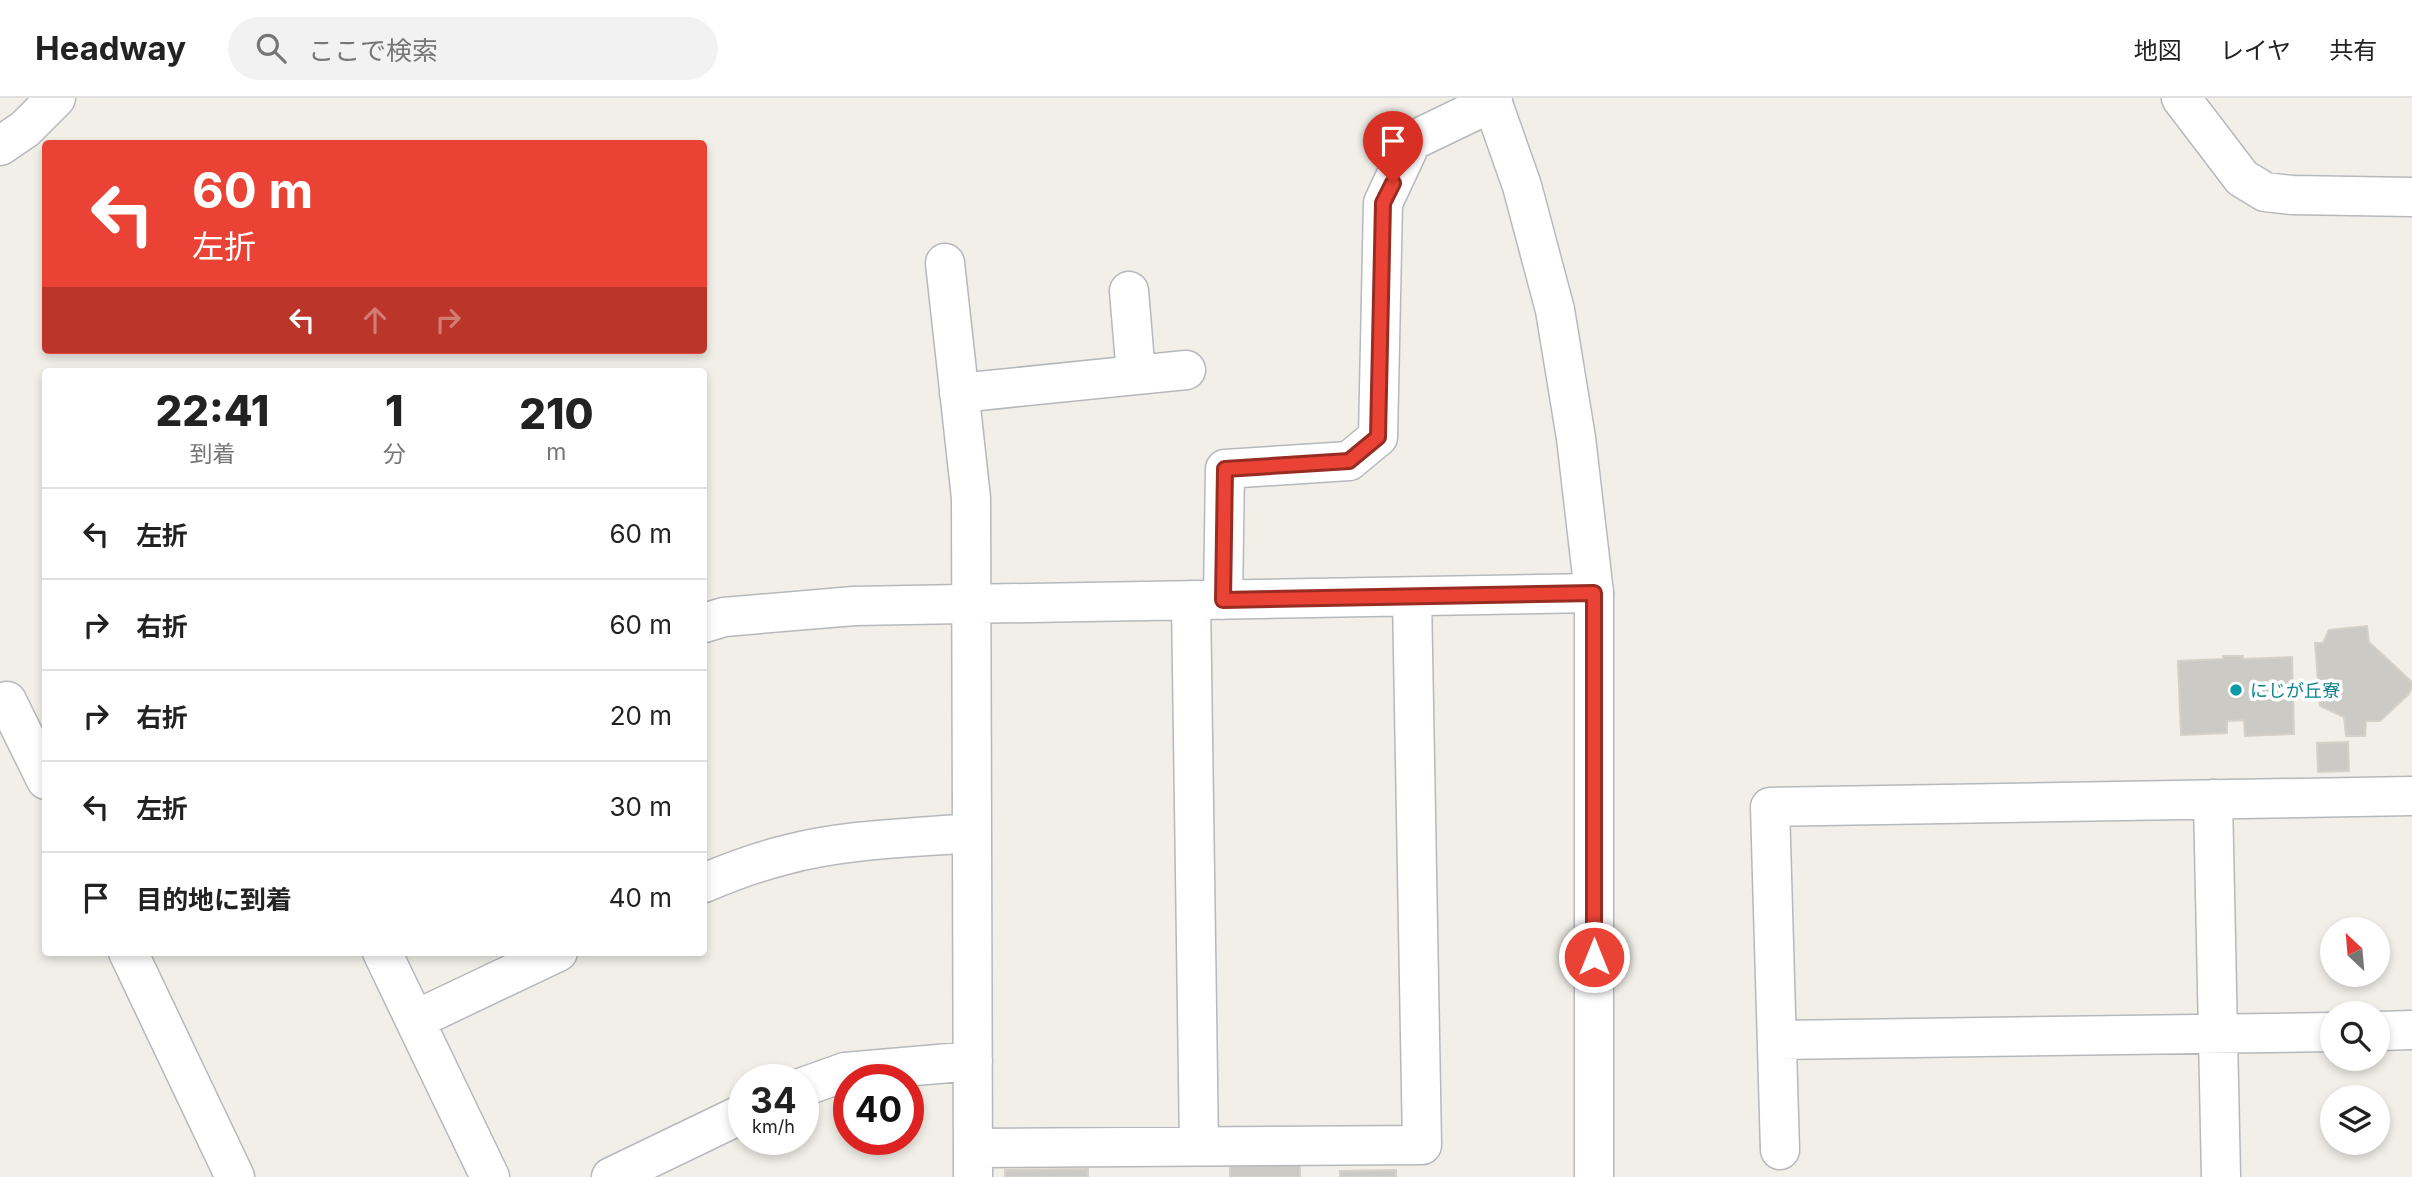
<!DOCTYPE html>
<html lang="ja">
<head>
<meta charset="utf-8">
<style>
	:root { --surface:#fff; --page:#f2f2f2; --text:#222; --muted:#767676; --line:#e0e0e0 }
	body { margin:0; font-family:Inter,"Noto Sans JP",sans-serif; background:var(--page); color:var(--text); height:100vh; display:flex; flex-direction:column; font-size:26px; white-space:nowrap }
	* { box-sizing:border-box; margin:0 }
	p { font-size:23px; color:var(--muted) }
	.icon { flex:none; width:38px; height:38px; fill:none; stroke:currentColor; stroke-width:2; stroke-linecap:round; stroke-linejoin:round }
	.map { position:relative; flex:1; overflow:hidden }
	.side { position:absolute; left:42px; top:270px; width:665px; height:588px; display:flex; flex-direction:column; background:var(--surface); border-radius:7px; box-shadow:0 4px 10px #0003 }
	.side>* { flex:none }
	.top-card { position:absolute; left:42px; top:42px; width:665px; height:214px; border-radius:7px; box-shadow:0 4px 10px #0003; background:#ea4335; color:#fff; overflow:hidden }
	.needle { width:46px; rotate:334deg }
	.buttons { position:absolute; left:2320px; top:819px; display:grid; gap:14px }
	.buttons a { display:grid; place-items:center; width:70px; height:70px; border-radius:50%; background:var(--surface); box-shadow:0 4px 10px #0003; font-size:35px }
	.speed { position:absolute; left:728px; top:966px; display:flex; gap:14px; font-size:35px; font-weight:700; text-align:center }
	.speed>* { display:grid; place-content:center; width:91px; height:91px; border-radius:50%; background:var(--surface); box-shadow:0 4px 10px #0003; line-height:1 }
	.speed small { font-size:18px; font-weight:400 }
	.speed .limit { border:10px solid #d22; background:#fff; color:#111 }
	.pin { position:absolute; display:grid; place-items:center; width:60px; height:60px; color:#fff; margin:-72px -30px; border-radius:50% 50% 50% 0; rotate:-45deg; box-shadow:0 0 7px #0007 }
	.pin .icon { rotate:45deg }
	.me { position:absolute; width:77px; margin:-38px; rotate:0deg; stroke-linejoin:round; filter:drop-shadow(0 0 5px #0008) }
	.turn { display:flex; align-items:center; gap:24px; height:147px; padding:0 35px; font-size:32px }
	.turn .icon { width:91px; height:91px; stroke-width:2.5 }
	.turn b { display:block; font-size:49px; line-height:60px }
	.lanes { display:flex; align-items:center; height:66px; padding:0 35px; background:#0003; justify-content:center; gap:35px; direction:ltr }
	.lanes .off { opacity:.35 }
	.eta { display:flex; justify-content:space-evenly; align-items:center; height:119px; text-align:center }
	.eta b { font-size:42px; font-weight:800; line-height:49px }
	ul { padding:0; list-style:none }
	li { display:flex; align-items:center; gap:21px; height:91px; padding:0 35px; border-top:2px solid var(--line) }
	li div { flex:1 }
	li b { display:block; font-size:26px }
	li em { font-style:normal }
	header { display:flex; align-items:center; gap:42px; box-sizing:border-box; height:98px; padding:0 35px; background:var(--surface); border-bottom:2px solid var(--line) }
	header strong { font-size:33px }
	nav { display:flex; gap:38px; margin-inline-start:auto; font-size:24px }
	.search { width:490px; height:63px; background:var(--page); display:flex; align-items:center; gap:18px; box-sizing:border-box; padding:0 24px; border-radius:38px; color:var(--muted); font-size:26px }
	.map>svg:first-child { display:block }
	.building { fill:#cccac5; stroke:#d6d1c6; stroke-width:2 }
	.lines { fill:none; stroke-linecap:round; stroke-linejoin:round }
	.street-casing { stroke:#b5b8bc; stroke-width:41 }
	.secondary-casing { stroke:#b6babf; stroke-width:41 }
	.street { stroke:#fff; stroke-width:38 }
	.secondary { stroke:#fff; stroke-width:38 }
	.route-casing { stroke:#982c22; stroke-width:18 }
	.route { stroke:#ea4335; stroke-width:12 }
	.culture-dot { fill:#0f9aa8; stroke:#fff; stroke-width:2.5 }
	.labels { text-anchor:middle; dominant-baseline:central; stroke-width:7; stroke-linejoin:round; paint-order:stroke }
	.culture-label { font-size:18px; fill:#0d838f; stroke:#fff; text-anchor:start }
</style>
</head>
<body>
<header>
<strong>Headway</strong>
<div class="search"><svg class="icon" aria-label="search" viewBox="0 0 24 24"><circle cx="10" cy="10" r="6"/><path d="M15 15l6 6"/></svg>ここで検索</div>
<nav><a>地図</a><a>レイヤ</a><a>共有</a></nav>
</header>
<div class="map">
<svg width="2412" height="1079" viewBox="0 0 2412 1079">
	<rect width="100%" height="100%" fill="#f1efe8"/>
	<path class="building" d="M2367,528L2369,544L2412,584V589L2408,597L2380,623H2366L2365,638H2346L2344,619L2320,608L2315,545H2323L2329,532Z
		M2223,558H2243V561L2292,559L2294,636L2245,638L2244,622L2227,623V635L2181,637L2178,563L2223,561Z
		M2348,644L2349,673L2318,674L2317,645Z
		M1300,1066V1079H1230V1068Z
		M1088,1071V1079H1005V1072Z
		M1396,1072V1079H1340V1073Z"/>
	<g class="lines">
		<g class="street-casing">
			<path id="street" d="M2181,0L2242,80L2265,94L2292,97L2412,99
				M0,48L25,31L56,0
				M945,165L971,400L973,1079
				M1129,193L1136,277
				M959,295L1186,272
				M1191,502L1199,1048
				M1223,502L1225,371L1349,363L1378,339L1383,105L1412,43L1493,4
				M704,525L724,519L854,508L1594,495
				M0,606L7,603L46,682
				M2213,701L2221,1079
				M704,785C730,774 757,764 785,757C845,741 910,740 972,735
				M128,854L235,1079
				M382,854L490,1079
				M415,922L558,854
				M2378,933L2412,932
				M1777,942L2333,934
				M803,989L845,974L973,963
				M973,1050L1422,1047L1412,499
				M1780,1052L1770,709L2412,698
				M611,1079L744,1015"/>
		</g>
		<g class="secondary-casing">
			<path id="secondary" d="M1491,0L1522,88L1555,212L1576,340L1594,495V1079"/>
		</g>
		<use href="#street" class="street"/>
		<use href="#secondary" class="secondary"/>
	</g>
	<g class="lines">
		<g class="route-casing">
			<path id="route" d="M1393,85L1383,105L1378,339L1349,363L1225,371L1223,502L1594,495V859"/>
		</g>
		<use href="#route" class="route"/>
	</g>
	<circle class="culture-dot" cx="2236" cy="592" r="7"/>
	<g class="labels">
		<g class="culture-label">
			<text x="2250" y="592">にじが丘寮</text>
		</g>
	</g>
</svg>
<div class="buttons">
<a><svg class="needle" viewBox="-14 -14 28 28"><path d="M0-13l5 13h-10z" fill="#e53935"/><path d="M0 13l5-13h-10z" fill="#767676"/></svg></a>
<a><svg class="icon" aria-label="search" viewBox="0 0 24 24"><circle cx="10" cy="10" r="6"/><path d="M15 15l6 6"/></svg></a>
<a><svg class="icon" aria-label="layers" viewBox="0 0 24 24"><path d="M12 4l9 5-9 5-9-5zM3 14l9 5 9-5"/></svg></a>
</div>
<div class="speed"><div>34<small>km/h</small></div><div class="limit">40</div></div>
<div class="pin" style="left:1393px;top:85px;background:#d93025"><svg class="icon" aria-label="arrive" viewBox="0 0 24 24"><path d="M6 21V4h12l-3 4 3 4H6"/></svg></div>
<svg class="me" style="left:1594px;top:859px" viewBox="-20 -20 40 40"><circle r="17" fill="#ea4335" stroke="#fff" stroke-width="3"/><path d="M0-11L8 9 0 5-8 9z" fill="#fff"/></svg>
<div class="top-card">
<div class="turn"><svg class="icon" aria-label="left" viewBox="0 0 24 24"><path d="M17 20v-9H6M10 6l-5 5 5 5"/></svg><div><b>60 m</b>左折</div></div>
<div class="lanes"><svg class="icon" aria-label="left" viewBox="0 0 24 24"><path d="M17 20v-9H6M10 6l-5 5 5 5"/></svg><svg class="icon off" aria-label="ahead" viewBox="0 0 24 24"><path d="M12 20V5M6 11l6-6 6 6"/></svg><svg class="icon off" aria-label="right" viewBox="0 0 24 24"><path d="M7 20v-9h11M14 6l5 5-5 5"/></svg></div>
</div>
<section class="side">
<div class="eta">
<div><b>22:41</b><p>到着</p></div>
<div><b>1</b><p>分</p></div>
<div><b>210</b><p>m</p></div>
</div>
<ul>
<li><svg class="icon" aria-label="left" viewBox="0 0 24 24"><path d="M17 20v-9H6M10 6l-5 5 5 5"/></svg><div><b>左折</b></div><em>60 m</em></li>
<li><svg class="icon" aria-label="right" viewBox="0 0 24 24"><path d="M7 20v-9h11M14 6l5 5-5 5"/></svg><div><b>右折</b></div><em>60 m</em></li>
<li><svg class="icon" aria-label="right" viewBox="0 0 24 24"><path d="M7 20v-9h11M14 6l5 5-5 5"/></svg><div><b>右折</b></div><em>20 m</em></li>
<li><svg class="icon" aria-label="left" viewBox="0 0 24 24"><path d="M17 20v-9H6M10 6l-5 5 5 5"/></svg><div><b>左折</b></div><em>30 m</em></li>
<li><svg class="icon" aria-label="arrive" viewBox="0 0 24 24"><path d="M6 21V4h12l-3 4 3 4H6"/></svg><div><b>目的地に到着</b></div><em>40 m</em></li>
</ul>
</section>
</div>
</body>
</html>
